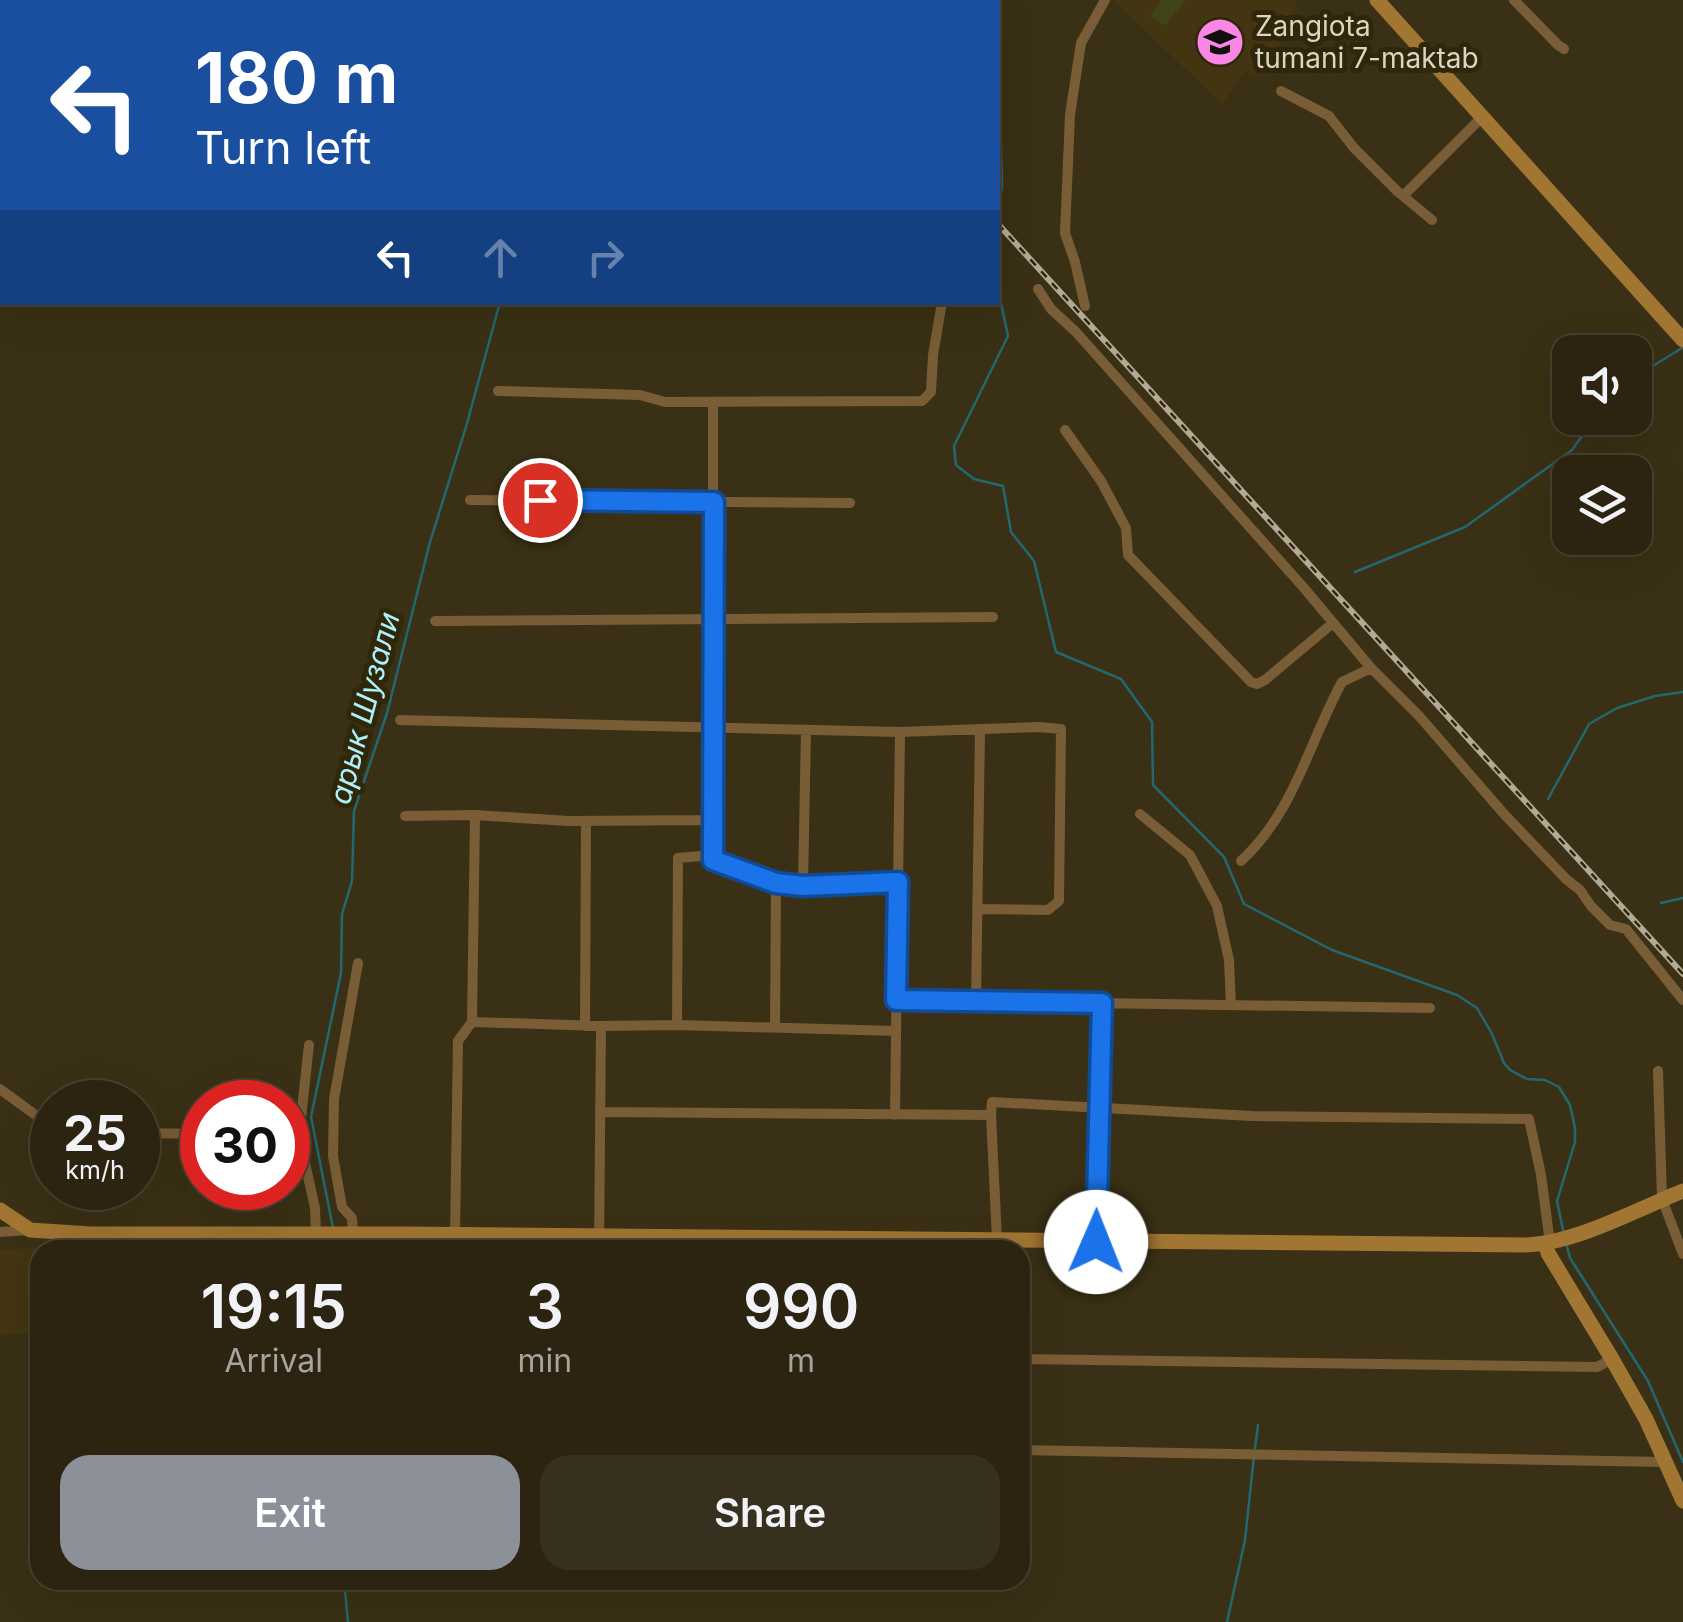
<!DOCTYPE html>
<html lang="en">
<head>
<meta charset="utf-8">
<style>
	:root { --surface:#2c2410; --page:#38301e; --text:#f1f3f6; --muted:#a6a49f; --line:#484130; --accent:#8c9099 }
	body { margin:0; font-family:Inter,sans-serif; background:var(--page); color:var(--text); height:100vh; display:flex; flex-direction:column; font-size:38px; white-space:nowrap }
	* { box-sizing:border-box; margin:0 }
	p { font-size:32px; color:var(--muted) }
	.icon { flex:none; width:55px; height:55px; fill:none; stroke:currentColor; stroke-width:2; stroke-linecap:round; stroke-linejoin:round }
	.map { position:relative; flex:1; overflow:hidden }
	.drawer { position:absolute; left:30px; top:1240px; width:1000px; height:350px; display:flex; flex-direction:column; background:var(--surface); border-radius:30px; box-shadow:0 10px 40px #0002,0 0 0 2px var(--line) }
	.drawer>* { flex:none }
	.hud { position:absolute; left:0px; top:0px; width:1000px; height:305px; box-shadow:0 10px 40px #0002,0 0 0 2px var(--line); background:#1a4fa0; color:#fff; overflow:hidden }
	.controls { position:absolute; left:1552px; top:335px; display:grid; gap:20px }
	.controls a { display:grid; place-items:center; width:100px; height:100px; border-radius:20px; background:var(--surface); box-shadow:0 10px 40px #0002,0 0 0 2px var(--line); font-size:50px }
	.speed { position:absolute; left:30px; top:1080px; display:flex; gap:20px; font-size:50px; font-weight:700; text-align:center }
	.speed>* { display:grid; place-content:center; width:130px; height:130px; border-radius:50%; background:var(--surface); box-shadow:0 10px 40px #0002,0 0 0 2px var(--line); line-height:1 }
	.speed small { font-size:25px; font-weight:400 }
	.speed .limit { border:15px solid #d22; background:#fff; color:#111 }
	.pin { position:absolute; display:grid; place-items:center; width:85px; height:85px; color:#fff; margin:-42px; border:5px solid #fff; border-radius:50%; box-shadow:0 2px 10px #0007 }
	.me { position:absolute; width:110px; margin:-55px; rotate:1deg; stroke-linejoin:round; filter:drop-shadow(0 0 8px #0008) }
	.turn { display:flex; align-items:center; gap:35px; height:210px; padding:0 30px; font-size:45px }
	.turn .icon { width:130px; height:130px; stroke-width:2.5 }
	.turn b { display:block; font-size:70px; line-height:85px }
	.lanes { display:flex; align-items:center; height:95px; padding:0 30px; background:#0003; justify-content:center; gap:50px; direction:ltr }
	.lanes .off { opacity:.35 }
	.eta { display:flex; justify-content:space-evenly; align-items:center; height:170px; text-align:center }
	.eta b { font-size:60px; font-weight:600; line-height:70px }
	.button { display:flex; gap:20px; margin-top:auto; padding:20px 30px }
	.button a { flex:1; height:115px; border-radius:30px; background:var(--accent); color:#fff; font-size:40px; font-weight:600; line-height:115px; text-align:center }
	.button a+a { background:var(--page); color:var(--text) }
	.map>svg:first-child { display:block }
	.built { fill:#433512 }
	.green { fill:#414415 }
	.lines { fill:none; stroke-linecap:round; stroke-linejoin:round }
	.stream { stroke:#226870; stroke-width:2.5 }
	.street { stroke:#795d36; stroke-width:10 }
	.secondary { stroke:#a17532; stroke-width:15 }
	.rail-casing { stroke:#b2aa97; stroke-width:6 }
	.rail { stroke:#30260a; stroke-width:2.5; stroke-dasharray:8; stroke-linecap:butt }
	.route-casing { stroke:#114b97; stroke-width:25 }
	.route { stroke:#1a73e8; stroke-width:18 }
	.labels { text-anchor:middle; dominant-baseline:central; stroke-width:10; stroke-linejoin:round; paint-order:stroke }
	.poi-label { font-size:28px; fill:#dcd5c5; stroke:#30260a; text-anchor:start }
	.water-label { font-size:30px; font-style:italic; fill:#acf1fa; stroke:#30260a }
</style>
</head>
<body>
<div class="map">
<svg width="1683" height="1622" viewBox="0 0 1683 1622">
	<rect width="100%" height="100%" fill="#3a3015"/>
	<path class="built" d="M1114,0H1298L1294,5L1297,9L1291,15L1297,22L1254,76L1245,71L1222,105Z
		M53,1247V1250L214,1248L215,1250H40V1333L0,1335V1250Z"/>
	<path class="green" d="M1162,0H1185L1165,26L1150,15Z"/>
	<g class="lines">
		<path class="stream" d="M996,0V2
			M553,2V0
			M998,41L1002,186L998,213
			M998,289L1008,336L954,446L956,465L974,479L1003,486L1011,532L1034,561L1056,652L1121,679L1152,722L1153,785L1224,857L1244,904L1332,950L1457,995L1477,1008L1492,1034L1504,1063L1510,1070L1527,1079L1545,1080L1559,1087L1570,1105L1575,1128V1142L1557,1201L1563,1230
			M1635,377L1682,348
			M1355,572L1465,527L1572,450L1595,418
			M1548,799L1589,724L1617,708L1655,696L1683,692
			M1661,903L1683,898
			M333,1228L311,1117L341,973L342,914L352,881L354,811L387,713L430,542L466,427L500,302
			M1566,1243L1570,1258L1648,1381L1683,1462
			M333,1250V1241
			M1255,1448L1258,1425
			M344,1580L348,1622
			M1227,1622L1245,1540L1254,1456"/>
		<path class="street" d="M65,0L66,2
			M745,0L747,2
			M1514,0L1558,45L1564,49
			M22,2L24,0
			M0,17L2,16
			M1281,91L1329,116L1354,148L1397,191L1432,220
			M0,177L2,178
			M1403,196L1481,118
			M1038,289L1051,309L1076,332L1304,588L1371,668L1420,717L1504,814L1566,879L1580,890L1591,906L1610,925L1626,929L1683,1000
			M1085,306L1075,262L1065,233L1070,115L1081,43L1105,0
			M498,391L640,395L665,402L922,401L931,392L933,355L942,302
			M1065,430L1101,481L1126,528L1128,555L1251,682L1257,684L1265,680L1333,623
			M470,500L850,503
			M435,621L993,617
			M400,720L900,732L1038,727L1061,729L1059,901L1048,910L977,909
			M1140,814L1190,855L1217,906L1229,960L1231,1005
			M405,816L475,815L568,821L714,820
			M713,860V403
			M1241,861C1294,813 1309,742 1342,682L1371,668
			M803,886L806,730
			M897,1000L1430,1008
			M976,1001L980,729
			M472,1022L601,1026L677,1025L896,1031
			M677,1025L678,858L701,856L776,883L803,886L898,881
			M585,1026L586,821
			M775,1027L776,883
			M309,1045L299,1136L315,1208L316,1234
			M1658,1071L1662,1199L1683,1254
			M0,1089L52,1127
			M600,1112L991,1115
			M895,1115L900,732
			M138,1133L202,1134
			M0,1232L29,1230
			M353,1234L352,1218L342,1207L333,1156L334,1099L358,963
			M455,1235L458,1041L472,1022L475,815
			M997,1240L991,1115L992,1102L1252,1116L1529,1119L1541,1175L1550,1243
			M1096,1241L1101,1003
			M344,1250L347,1234
			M599,1250L601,1026
			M1020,1359L1597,1367L1612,1359
			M1020,1450L1665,1462"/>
		<path class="secondary" d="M1377,0L1683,340
			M0,1210L30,1230L91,1234H404L1526,1245C1576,1243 1636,1210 1683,1191
			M1546,1244L1548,1253L1612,1359L1646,1419L1683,1501"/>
		<g class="rail-casing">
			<path id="rail" d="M803,0L805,2
				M998,224L1683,974"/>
		</g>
		<use href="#rail" class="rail"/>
	</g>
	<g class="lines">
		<g class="route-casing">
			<path id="route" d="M540,500L714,502L713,860L776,883L803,886L898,882L896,1000L1102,1003L1096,1242"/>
		</g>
		<use href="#route" class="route"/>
	</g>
	<defs>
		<g id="school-disc" transform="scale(2.5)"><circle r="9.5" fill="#fb86e5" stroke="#30260a"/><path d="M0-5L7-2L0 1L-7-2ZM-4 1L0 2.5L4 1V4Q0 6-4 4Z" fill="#111"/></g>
	</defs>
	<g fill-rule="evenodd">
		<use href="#school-disc" x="1220" y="42"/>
	</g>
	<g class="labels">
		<g class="poi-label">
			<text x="1255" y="26">Zangiota<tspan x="1255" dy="32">tumani 7-maktab</tspan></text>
		</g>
		<g class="water-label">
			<text transform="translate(364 708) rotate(-75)">арык Шузали</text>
		</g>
	</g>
</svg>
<div class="controls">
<a><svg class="icon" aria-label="sound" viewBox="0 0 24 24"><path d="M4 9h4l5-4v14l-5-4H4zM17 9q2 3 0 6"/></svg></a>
<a><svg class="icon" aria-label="layers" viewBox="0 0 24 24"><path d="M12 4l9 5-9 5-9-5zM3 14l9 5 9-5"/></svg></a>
</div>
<div class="speed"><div>25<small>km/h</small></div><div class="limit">30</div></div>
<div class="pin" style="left:540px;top:500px;background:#d93025"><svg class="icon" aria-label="arrive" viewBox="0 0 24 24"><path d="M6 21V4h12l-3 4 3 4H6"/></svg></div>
<svg class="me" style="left:1096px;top:1242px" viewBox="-20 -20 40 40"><circle r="19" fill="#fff"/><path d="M0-13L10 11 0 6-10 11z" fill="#1a73e8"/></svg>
<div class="hud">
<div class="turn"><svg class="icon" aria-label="left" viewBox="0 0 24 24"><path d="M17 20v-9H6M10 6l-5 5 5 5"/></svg><div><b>180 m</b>Turn left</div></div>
<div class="lanes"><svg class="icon" aria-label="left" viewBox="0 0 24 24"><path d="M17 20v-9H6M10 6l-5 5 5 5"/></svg><svg class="icon off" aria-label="ahead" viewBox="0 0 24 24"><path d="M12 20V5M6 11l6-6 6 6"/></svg><svg class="icon off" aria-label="right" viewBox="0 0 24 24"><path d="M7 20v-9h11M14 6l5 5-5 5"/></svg></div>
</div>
<section class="drawer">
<div class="eta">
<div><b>19:15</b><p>Arrival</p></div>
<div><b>3</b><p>min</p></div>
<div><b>990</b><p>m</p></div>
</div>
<div class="button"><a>Exit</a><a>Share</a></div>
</section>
</div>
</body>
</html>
